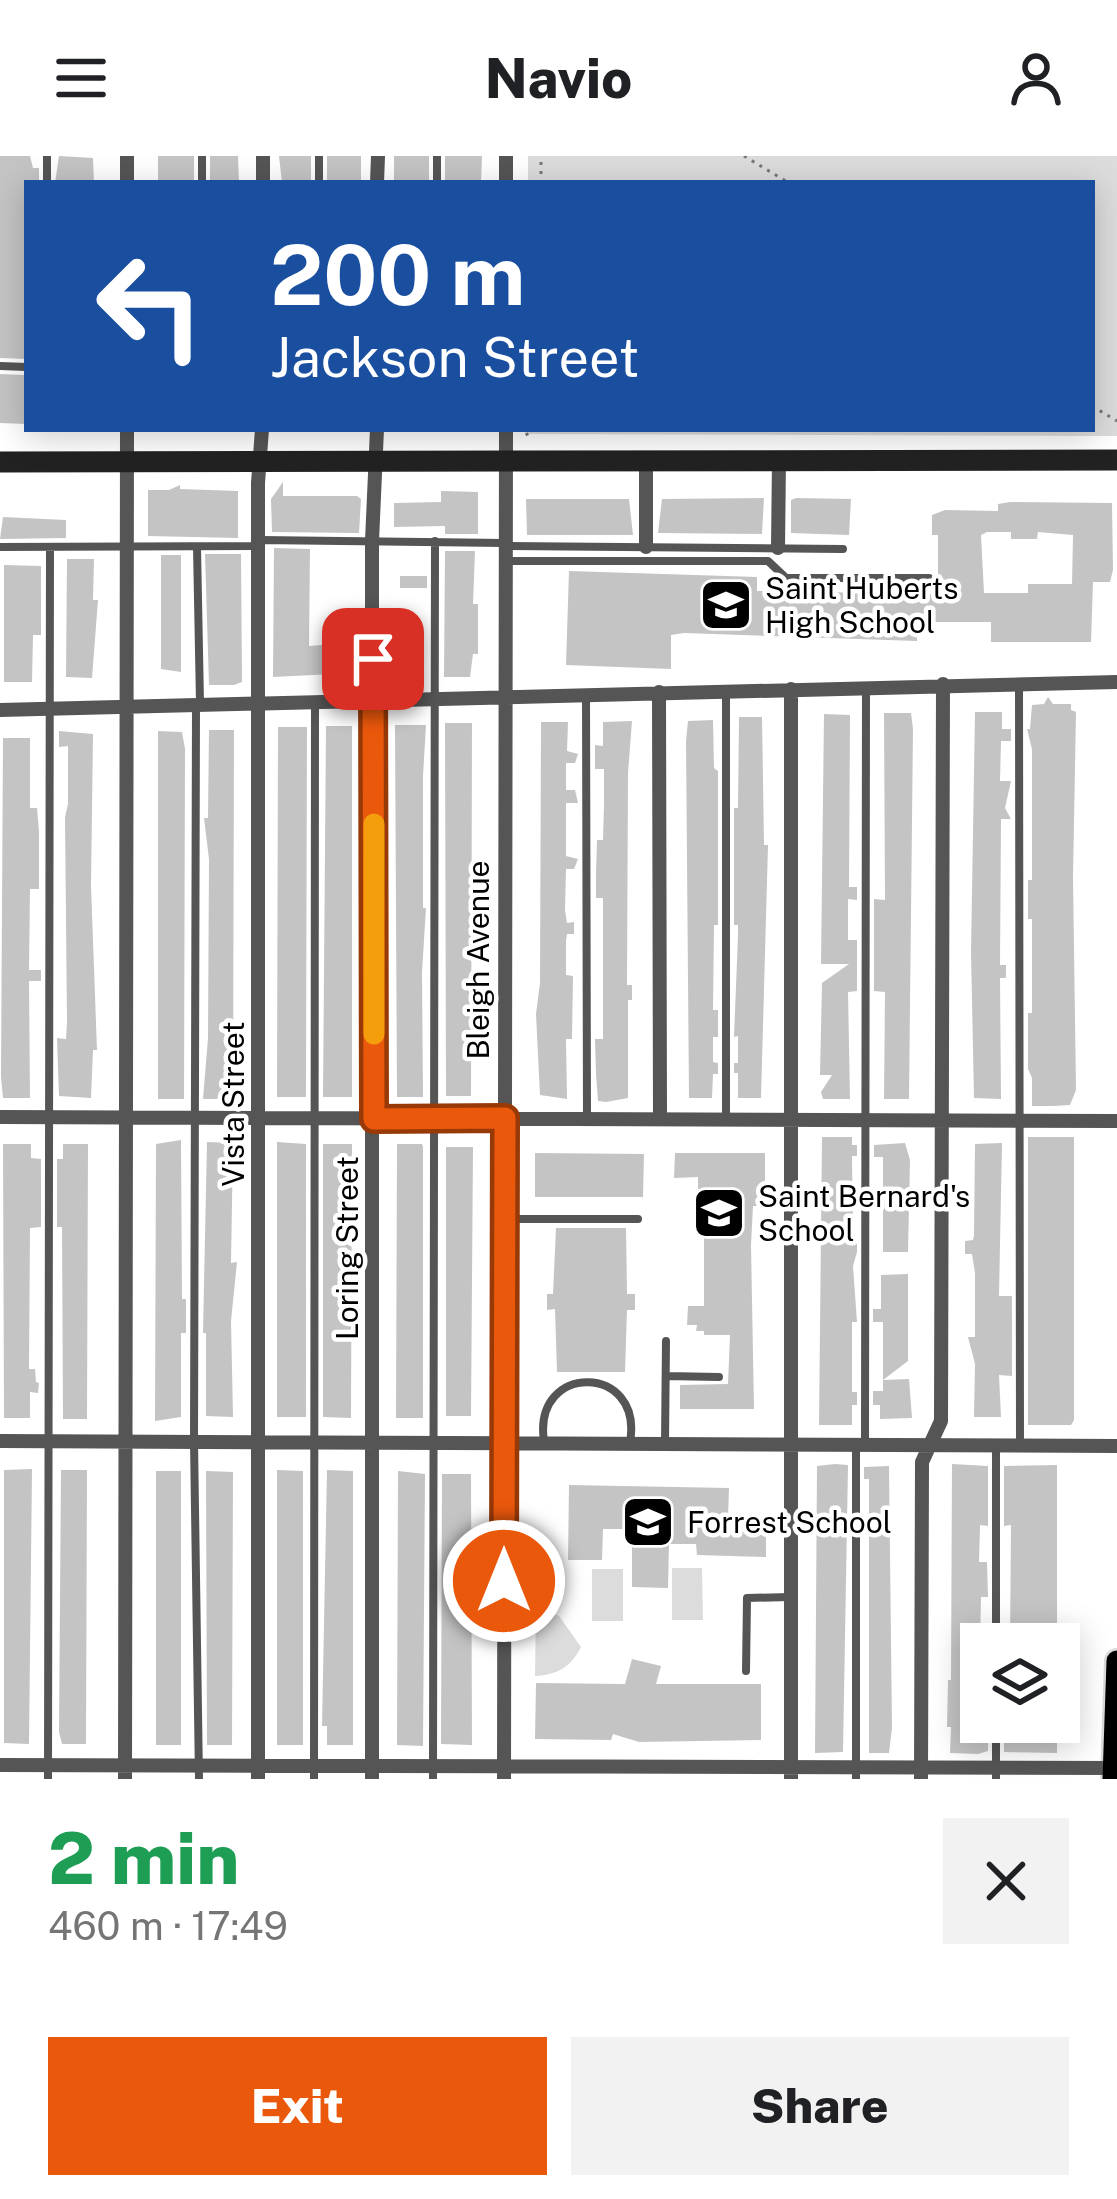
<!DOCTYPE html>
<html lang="en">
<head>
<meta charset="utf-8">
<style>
	:root { --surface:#fff; --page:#f2f2f2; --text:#202124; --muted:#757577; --accent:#ea580c }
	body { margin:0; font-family:"Public Sans",sans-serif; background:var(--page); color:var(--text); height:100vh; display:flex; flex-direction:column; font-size:45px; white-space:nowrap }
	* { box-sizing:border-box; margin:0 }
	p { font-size:39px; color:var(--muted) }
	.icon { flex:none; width:66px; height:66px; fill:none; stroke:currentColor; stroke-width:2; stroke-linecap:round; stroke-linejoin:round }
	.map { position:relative; height:1623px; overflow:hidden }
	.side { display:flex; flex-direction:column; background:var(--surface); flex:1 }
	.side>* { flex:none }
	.top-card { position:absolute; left:24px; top:24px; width:1071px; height:252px; border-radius:0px; box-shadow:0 6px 30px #0003; background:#1a4fa0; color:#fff; overflow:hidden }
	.tools { position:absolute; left:960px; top:1467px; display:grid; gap:24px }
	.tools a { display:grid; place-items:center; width:120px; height:120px; border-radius:0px; background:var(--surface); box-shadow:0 6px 30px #0003; font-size:60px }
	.pin { position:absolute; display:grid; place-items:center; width:102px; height:102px; color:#fff; margin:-51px; border-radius:24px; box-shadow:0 6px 18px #0006 }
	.me { position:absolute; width:132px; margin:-66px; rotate:0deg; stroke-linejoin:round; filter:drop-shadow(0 0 9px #0008) }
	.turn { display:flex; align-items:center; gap:42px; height:252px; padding:0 48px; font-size:54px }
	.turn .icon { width:156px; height:156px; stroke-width:2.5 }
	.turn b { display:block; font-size:84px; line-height:102px }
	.round { display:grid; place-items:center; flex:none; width:126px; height:126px; border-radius:0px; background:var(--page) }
	.headline { display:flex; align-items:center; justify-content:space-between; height:204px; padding:0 48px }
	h1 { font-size:72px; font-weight:800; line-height:90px; color:#1e9e55 }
	.button { display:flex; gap:24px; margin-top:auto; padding:24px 48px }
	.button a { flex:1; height:138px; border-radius:0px; background:var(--accent); color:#fff; font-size:48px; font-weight:800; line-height:138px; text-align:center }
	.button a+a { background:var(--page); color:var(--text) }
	header { display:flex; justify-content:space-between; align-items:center; height:156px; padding:0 48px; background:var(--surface); font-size:54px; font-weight:800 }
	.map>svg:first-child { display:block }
	.green { fill:#dcdcdc }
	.building { fill:#c4c4c4; fill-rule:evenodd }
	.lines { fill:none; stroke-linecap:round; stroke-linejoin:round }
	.primary-casing { stroke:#dbdbdb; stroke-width:26 }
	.path { stroke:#777; stroke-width:3; stroke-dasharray:3 6; stroke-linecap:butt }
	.lane { stroke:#555; stroke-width:8 }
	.street { stroke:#555; stroke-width:14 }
	.secondary { stroke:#222; stroke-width:21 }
	.primary { stroke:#000; stroke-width:21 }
	.route-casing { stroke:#983908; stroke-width:30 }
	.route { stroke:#ea580c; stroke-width:21 }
	.slow { stroke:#f59e0b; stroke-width:21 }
	.labels { text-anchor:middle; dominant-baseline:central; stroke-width:9; stroke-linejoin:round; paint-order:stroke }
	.poi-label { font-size:30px; fill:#000; stroke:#fff; text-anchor:start }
	.street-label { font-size:30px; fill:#000; stroke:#fff }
</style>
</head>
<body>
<header><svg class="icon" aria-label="menu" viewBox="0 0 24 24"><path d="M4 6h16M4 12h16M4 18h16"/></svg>Navio<svg class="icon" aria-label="person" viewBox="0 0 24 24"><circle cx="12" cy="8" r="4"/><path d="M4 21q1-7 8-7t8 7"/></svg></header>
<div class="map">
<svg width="1117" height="1623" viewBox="0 0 1117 1623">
	<rect width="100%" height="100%" fill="#fff"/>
	<path class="green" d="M528,0H1117V280L527,278V273H1092V27H528Z
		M672,1412H702L703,1464H672Z
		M592,1413H623V1465H592Z
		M536,1449L559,1460L581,1491C571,1511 557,1519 535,1520Z"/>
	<path class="building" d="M0,0H30L33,12H39V27H27V203L0,202Z
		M59,0L93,2L94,27H55Z
		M158,0H194V27L158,26Z
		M210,0H238L239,27H210Z
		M279,0H311V27H282Z
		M327,0H361V27H327Z
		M394,0H429V27H394Z
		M445,0H482L481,27H445Z
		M0,218L24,219L27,268L0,267Z
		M283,326V340H357L361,343L359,377L272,376L271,343Z
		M180,329V333L238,335V382L148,380V334H169Z
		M441,335L478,336V378H445V370L394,371V347L441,346Z
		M764,342L762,378L658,377L662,343Z
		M796,342L851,343L849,379L791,377V344Z
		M526,343H629L633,379H527Z
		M1010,346L1112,347L1113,414L1110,426H1093L1091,486H991V466H917V485L684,477L671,479V513L566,509L569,415L757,421V435L932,438V430L938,429V379H932V359L945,354L998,355V348ZM987,376H1011V383H1037L1038,376L1073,379L1072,428H1028V437H984L981,379Z
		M3,361L66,364V382L0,383Z
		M274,392L310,393L309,490L361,486V525H338L334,518L273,521Z
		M445,395H475L473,448H478V498H473L470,521H444Z
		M205,398H241L242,526L234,529H209Z
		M161,399H181V516L161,513Z
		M67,403H94L93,444H98L92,522L66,521Z
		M4,409L41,410V479H33L32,526H4Z
		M400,420H427V432H400Z
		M1048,541L1053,548H1071V554L1076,556L1073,721L1076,934L1070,949L1053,950H1032V922L1028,913V857H1032V763H1028V724H1032V593L1027,573H1030L1032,549L1044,548Z
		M975,556H1002V573H1011V585H1001L1000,625H1011L1005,652L1011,663H1001L1000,809H1006V822H1000L1001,943L974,942L971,796Z
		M884,557H911L913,573L909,943H884L885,836L874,835V743L885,744Z
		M824,558L850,559L849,731H857V744L848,743V784H857V835L848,836L850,943H823L821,936L832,919H820L822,827L849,808H821Z
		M739,561H762L764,689H768L761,942H738V917H734V907H738V880L734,881L738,780V769H734V652H738Z
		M713,564L714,612L718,615V769H714L713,854H718V881H713V906L718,907V918H713L712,942H689L686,585L688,565Z
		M632,565L628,617L627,829H632V844H628V942L606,946L598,945L596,918L595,883H603V742H596V718L597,684H603L604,649V613H595V589L603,590V566Z
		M541,566H568L567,595L578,598L575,607H566V634H575L578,647H566V700L578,703L574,713H566L565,754L567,767L574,766V778H567L566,785V819L573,820L572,883H566L567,943L540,939L536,858L540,827Z
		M445,567H472L471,940H446Z
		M395,569H426L423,620V752H426L422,816L423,941H397Z
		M326,570H352V941H323Z
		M278,571H307L306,941H277Z
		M209,574H234L233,943H203L208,882L209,703L204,662H208Z
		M59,575L93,578L91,730L97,894H93L91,942L59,940L57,882L66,883L67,866L65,661L68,648V590L59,591Z
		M158,575L182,576L185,593L184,943H158Z
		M3,582H30V652H37L39,676V733H30L29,814H41V825H29L30,942H3L1,921Z
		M822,981H852V989H857V1000H852L853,1082H857V1096L853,1110L857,1166H852V1236H857V1249H852V1269H819Z
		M1028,981H1074V1264L1071,1269H1028Z
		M181,984L182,1143H186V1177H181V1261L155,1265L156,988Z
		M207,986L233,987L231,1107L237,1106L231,1165L233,1261L206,1260V1177H203Z
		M277,986L306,988V1261H277Z
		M905,987L910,1004L908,1096H883V1001H874V989Z
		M1002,987L999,1140H1012V1220L999,1219L1001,1261H974L975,1208L968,1181H975V1117L972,1098H965V1085L973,1084L974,1079L975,988Z
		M3,988H31V1002L41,1003V1071L30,1072L29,1213H35L36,1226L39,1227L38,1237L30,1236V1262H4Z
		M63,988H88L87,1263H63L62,1071H57V1003H63Z
		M323,988H352L351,1262L323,1261Z
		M397,988H422L423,991V1262H396Z
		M446,991H473L471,1260H446Z
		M535,997L644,998L643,1041H535Z
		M675,997H765V1050H753L751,1089L754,1253H680V1229L728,1228L730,1179H704V1175H696L697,1169H687L688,1150H704V1051L698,1046V1021L674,1022ZM741,1043V1073H717V1046Z
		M556,1072H626L627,1138H635V1154H627L625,1216H557L555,1153L547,1154V1138H553Z
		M908,1118V1205L883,1224L909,1223L912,1262L880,1263V1249H873V1235H883V1166H873V1153H881V1119Z
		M835,1308L848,1309L843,1596L815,1597L817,1310Z
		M952,1308L988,1310V1370L980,1369L979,1406H987L988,1441H981L978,1583H988V1595L978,1598L950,1597L951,1571H947L948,1524H951Z
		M1057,1309V1488H1010L1011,1369L1004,1370V1310Z
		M889,1310L892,1572L889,1597H869V1323H864V1311Z
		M32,1313L29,1588L4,1587V1314Z
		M61,1314H87L86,1588H62L59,1576Z
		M277,1314L303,1315V1589H277Z
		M327,1314L353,1315V1589H327V1570H322Z
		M156,1315H181V1589H156Z
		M206,1315L233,1316L232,1589H207Z
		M398,1315L425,1318L423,1590L397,1589Z
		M442,1318H471L472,1589L441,1588Z
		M569,1329L729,1332L728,1361L766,1360V1401L697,1399L696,1388H669L668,1432L632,1431V1373H603L602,1404H568Z
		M632,1503L661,1510L656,1528H761V1584L639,1586L613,1578L611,1584L535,1583L536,1527L625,1528Z
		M1010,1566H1057V1597L1004,1596V1573H1010Z"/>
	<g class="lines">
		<g class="primary-casing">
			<path id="primary" d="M1113,1623L1117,1505"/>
		</g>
		<path class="path" d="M744,0L789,27
			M541,27V0
			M1092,250L1117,265
			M525,273L524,280L536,273
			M877,273L878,281
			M973,273V282"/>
		<path class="lane" d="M202,0V27
			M319,0V27
			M437,0V27
			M47,27V0
			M0,210L27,211
			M260,384L504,387
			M506,390L843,393
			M0,391L259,390
			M197,391L200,547
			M507,405H768L786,422H929
			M1019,528L1020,1286
			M726,535V963
			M586,539L587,962
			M196,551L194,1285L199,1623
			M506,1063H638
			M666,1220L719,1221
			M544,1285C532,1206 644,1207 630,1286
			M665,1286L666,1185
			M865,1286L866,532
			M996,1488V1288
			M746,1515L747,1442L789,1441
			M48,1623L50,391
			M314,1623L315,547
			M433,1623L435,385
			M856,1623V1289
			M996,1623V1566"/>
		<path class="street" d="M127,27V0
			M263,27V0
			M377,27L378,0
			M506,27V0
			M646,391V304
			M778,392L779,303
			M791,533V1623
			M659,536L660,962
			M0,554L1117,526
			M0,961L1117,965
			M0,1285L1117,1290
			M0,1609L1117,1612
			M125,1623L127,273
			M258,1623V327L262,273
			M372,1623V385L377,273
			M504,1623L506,273
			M921,1623L922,1306L941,1265L943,528"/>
		<path class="secondary" d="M0,306L1117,304"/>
		<use href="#primary" class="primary"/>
	</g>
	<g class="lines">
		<g class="route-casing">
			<path id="route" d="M373,503L374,963L505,962L504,1425"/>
		</g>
		<use href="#route" class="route"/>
		<path class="slow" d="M374,668V878"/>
	</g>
	<defs>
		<g id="school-square" transform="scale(2.7)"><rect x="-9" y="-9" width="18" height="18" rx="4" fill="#000" stroke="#fff"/><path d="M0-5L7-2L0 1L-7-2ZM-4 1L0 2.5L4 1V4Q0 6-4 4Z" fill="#fff"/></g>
	</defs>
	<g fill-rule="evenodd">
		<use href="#school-square" x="726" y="449"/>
		<use href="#school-square" x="719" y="1057"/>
		<use href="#school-square" x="648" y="1366"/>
	</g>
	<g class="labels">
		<g class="poi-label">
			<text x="765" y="432">Saint Huberts<tspan x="765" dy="34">High School</tspan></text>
			<text x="758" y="1040">Saint Bernard's<tspan x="758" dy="34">School</tspan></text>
			<text x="687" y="1366">Forrest School</text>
		</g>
		<g class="street-label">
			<text transform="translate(478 804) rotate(-90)">Bleigh Avenue</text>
			<text transform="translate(233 948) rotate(-90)">Vista Street</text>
			<text transform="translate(347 1092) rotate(-90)">Loring Street</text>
		</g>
	</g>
</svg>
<div class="tools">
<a><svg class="icon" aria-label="layers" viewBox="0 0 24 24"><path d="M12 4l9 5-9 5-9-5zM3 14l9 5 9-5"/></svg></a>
</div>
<div class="pin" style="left:373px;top:503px;background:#d93025"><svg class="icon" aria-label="arrive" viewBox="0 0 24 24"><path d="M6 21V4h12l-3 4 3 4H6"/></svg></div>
<svg class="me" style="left:504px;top:1425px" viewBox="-20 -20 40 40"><circle r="17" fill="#ea580c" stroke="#fff" stroke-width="3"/><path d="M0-11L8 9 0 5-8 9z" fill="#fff"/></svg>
<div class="top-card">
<div class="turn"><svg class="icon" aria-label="left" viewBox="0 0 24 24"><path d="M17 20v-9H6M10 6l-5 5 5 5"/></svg><div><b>200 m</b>Jackson Street</div></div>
</div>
</div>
<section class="side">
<div class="headline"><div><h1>2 min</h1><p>460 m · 17:49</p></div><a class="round"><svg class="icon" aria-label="close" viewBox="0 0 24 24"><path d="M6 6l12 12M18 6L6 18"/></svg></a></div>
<div class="button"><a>Exit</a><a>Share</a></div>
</section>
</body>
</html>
